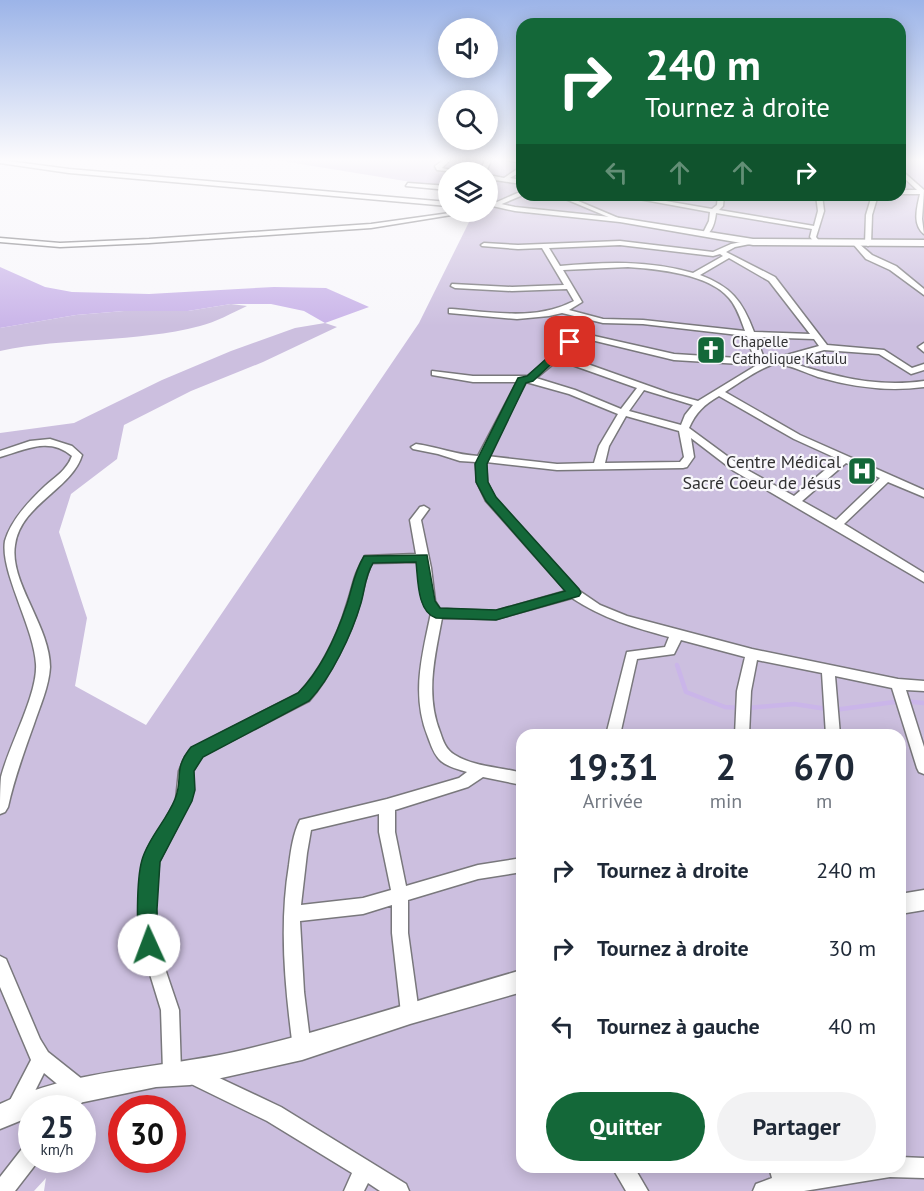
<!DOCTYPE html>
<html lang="fr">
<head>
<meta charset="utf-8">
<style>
	:root { --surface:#fff; --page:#f2f2f3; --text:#1f2937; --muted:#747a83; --accent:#146839 }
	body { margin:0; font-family:"PT Sans",sans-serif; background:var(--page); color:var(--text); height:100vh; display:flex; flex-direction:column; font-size:22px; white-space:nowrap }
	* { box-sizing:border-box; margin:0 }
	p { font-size:20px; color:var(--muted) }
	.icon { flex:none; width:33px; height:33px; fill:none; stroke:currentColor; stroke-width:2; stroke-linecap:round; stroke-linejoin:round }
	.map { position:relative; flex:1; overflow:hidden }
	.panel { position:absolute; left:516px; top:729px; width:390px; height:444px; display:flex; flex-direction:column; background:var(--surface); border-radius:18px; box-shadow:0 3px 15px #0003 }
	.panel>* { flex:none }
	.top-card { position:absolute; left:516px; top:18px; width:390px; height:183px; border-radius:18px; box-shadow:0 3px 15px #0003; background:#146839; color:#fff; overflow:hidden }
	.buttons { position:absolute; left:438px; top:18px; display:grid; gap:12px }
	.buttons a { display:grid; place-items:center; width:60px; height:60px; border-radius:50%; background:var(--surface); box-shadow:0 3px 15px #0003; font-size:30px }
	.speed { position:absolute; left:18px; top:1095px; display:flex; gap:12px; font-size:30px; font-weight:700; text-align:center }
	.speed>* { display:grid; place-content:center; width:78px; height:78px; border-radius:50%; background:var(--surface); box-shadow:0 3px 15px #0003; line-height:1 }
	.speed small { font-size:15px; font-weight:400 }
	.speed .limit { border:9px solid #d22; background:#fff; color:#111 }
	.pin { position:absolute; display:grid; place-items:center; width:51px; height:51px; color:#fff; margin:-26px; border-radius:12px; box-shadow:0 3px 9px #0006 }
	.me { position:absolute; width:66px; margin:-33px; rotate:358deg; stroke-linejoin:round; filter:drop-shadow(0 0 4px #0008) }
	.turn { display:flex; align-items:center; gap:21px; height:126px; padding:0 30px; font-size:27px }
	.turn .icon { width:78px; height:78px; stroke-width:2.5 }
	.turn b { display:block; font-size:42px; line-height:51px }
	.lanes { display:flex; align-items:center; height:57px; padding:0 30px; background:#0003; justify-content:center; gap:30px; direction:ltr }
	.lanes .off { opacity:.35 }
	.eta { display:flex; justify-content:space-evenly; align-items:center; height:102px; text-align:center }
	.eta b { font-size:36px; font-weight:700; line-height:42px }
	.primary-button { display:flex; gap:12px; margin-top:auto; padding:12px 30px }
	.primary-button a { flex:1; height:69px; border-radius:36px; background:var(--accent); color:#fff; font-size:24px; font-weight:700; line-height:69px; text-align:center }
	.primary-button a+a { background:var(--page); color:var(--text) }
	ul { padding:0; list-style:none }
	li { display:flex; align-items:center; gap:18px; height:78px; padding:0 30px }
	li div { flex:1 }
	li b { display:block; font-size:22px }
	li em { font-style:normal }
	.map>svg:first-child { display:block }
	.green { fill:#ccbfdf; fill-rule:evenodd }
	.water { fill:#cab5e9 }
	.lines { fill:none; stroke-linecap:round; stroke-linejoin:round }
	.stream-far1 { stroke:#cab5e9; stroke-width:2 }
	.stream { stroke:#cab5e9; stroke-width:4.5 }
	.minor-casing { stroke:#79787c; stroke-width:3 }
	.tertiary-casing { stroke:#79787c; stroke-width:3 }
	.minor { fill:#fff; fill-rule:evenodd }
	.tertiary { fill:#fff; fill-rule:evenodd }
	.route { fill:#146839; stroke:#0d4425; stroke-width:1.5 }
	.labels { text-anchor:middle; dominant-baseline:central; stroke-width:4.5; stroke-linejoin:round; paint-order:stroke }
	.far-poi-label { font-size:15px; fill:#313132; stroke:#f8f7fb; text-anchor:start }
	.poi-label { font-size:18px; fill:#313132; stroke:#f8f7fb; text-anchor:end }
</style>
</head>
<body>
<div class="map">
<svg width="924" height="1191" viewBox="0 0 924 1191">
	<rect width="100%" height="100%" fill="#f8f7fb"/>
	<path class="green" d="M276,160H522V195H900V160H924V1191H44L46,1178L34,1191H0V433L74,423L162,380L231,351L295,328L325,323L337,327L263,362L191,391L124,425L117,459L71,494L59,532L87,618L75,686L146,725L419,323L474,212H488V172H448V188ZM522,735H900V1167H522ZM32,1108H82V1160H32ZM122,1108H172V1160H122Z
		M231,304L247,306C232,313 216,322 200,326C135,343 66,337 0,351V328L76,315L124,311H188Z"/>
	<path class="water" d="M0,267L45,287L72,292L149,294L274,287L326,288L369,307L325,323L304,311L271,304H231L188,311H124L76,315L0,328Z"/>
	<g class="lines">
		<path class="stream-far1" d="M900,183L924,187"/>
		<path class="stream" d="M677,665L686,692L725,707L740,708
			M748,708L794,704L827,709
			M834,710L902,701L924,703"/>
		<g class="minor-casing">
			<path id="minor" d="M444,160H450L442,168L456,171L457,172L437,170L435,166Z
				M485,160H491L486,172H480Z
				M507,160H522V163Z
				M522,166V171L510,178L522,180V184L488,179V175L504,178Z
				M900,169L924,190L922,219L924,234C912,224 917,208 920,194H900V190H917L900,174Z
				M408,183L448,186V190L406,186Z
				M522,191L523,195L497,206L488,203V199L497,202Z
				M556,195H564L623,220L618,221Z
				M617,195H631L712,209L717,205L718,195H724L723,206L719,210L814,226L818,211L816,195H822L824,211L816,237L820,242L815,243L810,237L812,229L716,213C715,221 713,231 706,235L703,233L709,221L710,212Z
				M754,195H775C770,198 759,198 754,195Z
				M872,195H878L872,215L871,244L868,246L865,244L866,215Z
				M457,212H470L371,228L149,243L60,247L0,242V238L60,243L149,239L371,224Z
				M753,240L756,242L755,243L735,247L726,252L775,277L827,345L884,350L912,368L924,364V370L911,374L879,354L824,350L786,361C832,376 875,388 924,381V387C887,392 853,387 818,377C806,373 791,365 778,364C766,363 736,385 725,392L800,435L924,490V497L888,482L844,524L924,573V582L734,471L691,438L694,457L687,467L683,468L557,470L486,462L487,482L495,498L578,590L600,605L627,616L752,649L898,679L924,681V691L906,690L924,747V774L919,772L917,768L892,688L835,676L840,735H826L822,673L757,660L751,691L749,735H735L737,691L745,657L681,640L674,654L637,659L620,735H606L627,652L665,647L669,637C633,627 604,619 572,598L496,619L442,618C435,656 425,694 440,732C443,741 446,750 455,755C474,767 501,767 522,773V785L483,777L468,787L395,810V832L406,886L478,865L522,858V872L478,879L408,900V933L419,1013L416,1019L410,1022L404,1019L401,1013L392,933V905L363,914L300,921L304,992L311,1048L309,1055L302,1057L295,1055L293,1048C285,987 279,926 289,865C291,850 293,834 300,820L387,799L459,778L467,772C458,769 448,767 441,761C434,755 431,745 428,737C411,695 422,656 431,613L423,602L418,562L372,563C365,576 364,588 360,602C352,632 330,678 309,701L202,756L193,771L190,801L159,862L155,909L157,945L179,1010L181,1071L179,1078L172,1080L165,1078L163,1071L161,1010L141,945L139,909L143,861L176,800L179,771L185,757L192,748L299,693C321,670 338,635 347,604C354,583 353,576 365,556L416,554L410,520L420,507L424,506L429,509L421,520L431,568L435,601L440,609L496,611L566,591L486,501L477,482L476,462L460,461L438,454L413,449L411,447L416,444C437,447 457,455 478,456L517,382H473L432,375V371L473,376H528L581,333L674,354L754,359L747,336L643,324L603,323L562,313L549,316L517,319L449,313V309H452C493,312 536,321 574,301L567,289L512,291L455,288L451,286L452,284L512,287L564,285L542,248L518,249L482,246L481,245L484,243L518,245L620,241L713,252L731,244ZM620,245L713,256L720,254L723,256L693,273C648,260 605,262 560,266L549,248ZM729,258L769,281L810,334L754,332C742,300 731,287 700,275ZM628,267C658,269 709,274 729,298C737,307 741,320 745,331L643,320L603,319L569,310L582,302L563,270ZM756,337L814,339L819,346L765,361ZM583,338L674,360L757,365L698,401L669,393L562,355ZM558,360L637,388L621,409L575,390L536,378ZM526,382L569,394L618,414L599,446L594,463L557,464L487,456ZM644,390L693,405L685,415L681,425L629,411ZM719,396L794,439L838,459L794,496L742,467L689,428C696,412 704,405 719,396ZM626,416L679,431L684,457L680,462L605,463L609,446ZM846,463L880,478L836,520L802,501ZM379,814V832L391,890L363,898L301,905L307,853L311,830Z
				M854,243H858L872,255L896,266L924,289V295L890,270L866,259L854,245Z
				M924,343V352L918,347Z
				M50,439L72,446L82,455C72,489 20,505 15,545C9,582 50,626 50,667C49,686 40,706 34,724C24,752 14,779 8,807L5,812L0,814C0,802 0,788 1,777C9,745 38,694 36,664C34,627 0,572 5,541C11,520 29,501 45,486C55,477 67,470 72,456C49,436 25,450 0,457V451L30,441Z
				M0,956L6,959L40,1039L48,1052L87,1083L90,1090L78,1108H57L59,1101L67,1092L44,1073L23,1115L16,1118L9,1115L6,1108L31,1060L0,987Z
				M194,1066L281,1107L406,1184L409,1191H380L368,1183L364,1191H344L352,1173L267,1121L187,1082L185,1075L187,1068Z
				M32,1142V1160H39L15,1191H0V1177L25,1145Z
				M900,1157L924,1158V1178L890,1177L804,1191H753L756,1184L772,1178L769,1167H789L791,1173L826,1167H900Z
				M612,1167H634L648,1191H626Z"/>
		</g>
		<g class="tertiary-casing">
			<path id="tertiary" d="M0,160L69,169L448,202V206L69,173L0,163Z
				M488,201L515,207L620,218L753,239L924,240V246L753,245L620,222L515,211L488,205Z
				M924,890V910L900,914V894Z
				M522,970V992L410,1024L302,1060L190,1085L156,1087L55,1108H32V1116L0,1129V1104C73,1069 157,1069 234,1052C331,1030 426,997 522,970Z"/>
		</g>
		<use href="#minor" class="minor"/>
		<use href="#tertiary" class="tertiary"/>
	</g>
	<linearGradient id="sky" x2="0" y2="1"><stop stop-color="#9cb4e8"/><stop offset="0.49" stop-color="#fcfbfd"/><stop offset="1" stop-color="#fcfbfd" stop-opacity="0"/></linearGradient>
	<rect width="924" height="326" fill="url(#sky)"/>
	<path class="route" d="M567,340L575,342L533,381L526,383L487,464L488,482L496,497L579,589L581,593L579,596L496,620L436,618C417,612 418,579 416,562L373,563C365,576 365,589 361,603C352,634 331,678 309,701L203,757L194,771L195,790L192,801L160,862L157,909L158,945L155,952L149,955L142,952C135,936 137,877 142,860C148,838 167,820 175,799C184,777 172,771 191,747L298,693C321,670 337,634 347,604C353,585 354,573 364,556L427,555L435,601L440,608L496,610L565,591L486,501L476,482L475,464L518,378L527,376Z"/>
	<defs>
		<g id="church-square" transform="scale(1.5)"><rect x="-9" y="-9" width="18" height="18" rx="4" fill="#146839" stroke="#f8f7fb"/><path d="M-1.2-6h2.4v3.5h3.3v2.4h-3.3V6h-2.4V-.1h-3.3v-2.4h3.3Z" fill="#fff"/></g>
		<g id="hospital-square" transform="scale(1.5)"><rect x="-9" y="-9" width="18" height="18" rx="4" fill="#146839" stroke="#f8f7fb"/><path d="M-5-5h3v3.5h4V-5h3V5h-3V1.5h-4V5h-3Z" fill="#fff"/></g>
	</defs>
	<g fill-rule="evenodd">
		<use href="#church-square" x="711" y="350"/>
		<use href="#hospital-square" x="862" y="471"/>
	</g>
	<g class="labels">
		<g class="far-poi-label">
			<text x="732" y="341">Chapelle<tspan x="732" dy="17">Catholique Katulu</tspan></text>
		</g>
		<g class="poi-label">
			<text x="841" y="461">Centre Médical<tspan x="841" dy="21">Sacré Coeur de Jésus</tspan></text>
		</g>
	</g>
</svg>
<div class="buttons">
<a><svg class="icon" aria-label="sound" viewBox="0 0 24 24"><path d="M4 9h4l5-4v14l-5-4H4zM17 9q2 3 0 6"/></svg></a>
<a><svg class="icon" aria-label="search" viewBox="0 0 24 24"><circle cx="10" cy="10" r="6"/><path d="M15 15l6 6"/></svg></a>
<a><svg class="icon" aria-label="layers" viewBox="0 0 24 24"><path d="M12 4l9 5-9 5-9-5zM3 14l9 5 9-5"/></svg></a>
</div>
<div class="speed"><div>25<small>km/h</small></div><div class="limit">30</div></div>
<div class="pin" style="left:570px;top:342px;background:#d93025"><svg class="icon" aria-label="arrive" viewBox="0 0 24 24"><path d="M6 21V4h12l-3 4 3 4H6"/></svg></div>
<svg class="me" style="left:149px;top:945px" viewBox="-20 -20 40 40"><circle r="19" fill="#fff"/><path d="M0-13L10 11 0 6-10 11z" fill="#146839"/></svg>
<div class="top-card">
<div class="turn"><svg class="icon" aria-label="right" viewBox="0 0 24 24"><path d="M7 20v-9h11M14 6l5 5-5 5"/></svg><div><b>240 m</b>Tournez à droite</div></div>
<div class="lanes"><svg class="icon off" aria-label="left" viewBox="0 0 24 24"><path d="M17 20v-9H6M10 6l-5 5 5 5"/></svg><svg class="icon off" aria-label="ahead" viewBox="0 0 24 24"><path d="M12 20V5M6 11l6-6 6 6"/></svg><svg class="icon off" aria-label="ahead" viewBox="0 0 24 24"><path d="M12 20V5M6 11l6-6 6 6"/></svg><svg class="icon" aria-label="right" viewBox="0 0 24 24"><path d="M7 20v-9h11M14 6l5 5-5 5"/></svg></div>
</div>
<section class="panel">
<div class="eta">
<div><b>19:31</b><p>Arrivée</p></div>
<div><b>2</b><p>min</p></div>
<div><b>670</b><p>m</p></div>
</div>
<ul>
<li><svg class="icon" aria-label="right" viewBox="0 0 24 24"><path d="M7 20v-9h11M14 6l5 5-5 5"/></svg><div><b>Tournez à droite</b></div><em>240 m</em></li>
<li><svg class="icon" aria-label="right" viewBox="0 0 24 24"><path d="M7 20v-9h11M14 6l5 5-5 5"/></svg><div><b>Tournez à droite</b></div><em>30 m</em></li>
<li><svg class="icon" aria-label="left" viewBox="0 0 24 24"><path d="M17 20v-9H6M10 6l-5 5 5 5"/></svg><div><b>Tournez à gauche</b></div><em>40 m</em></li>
</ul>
<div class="primary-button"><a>Quitter</a><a>Partager</a></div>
</section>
</div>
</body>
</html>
